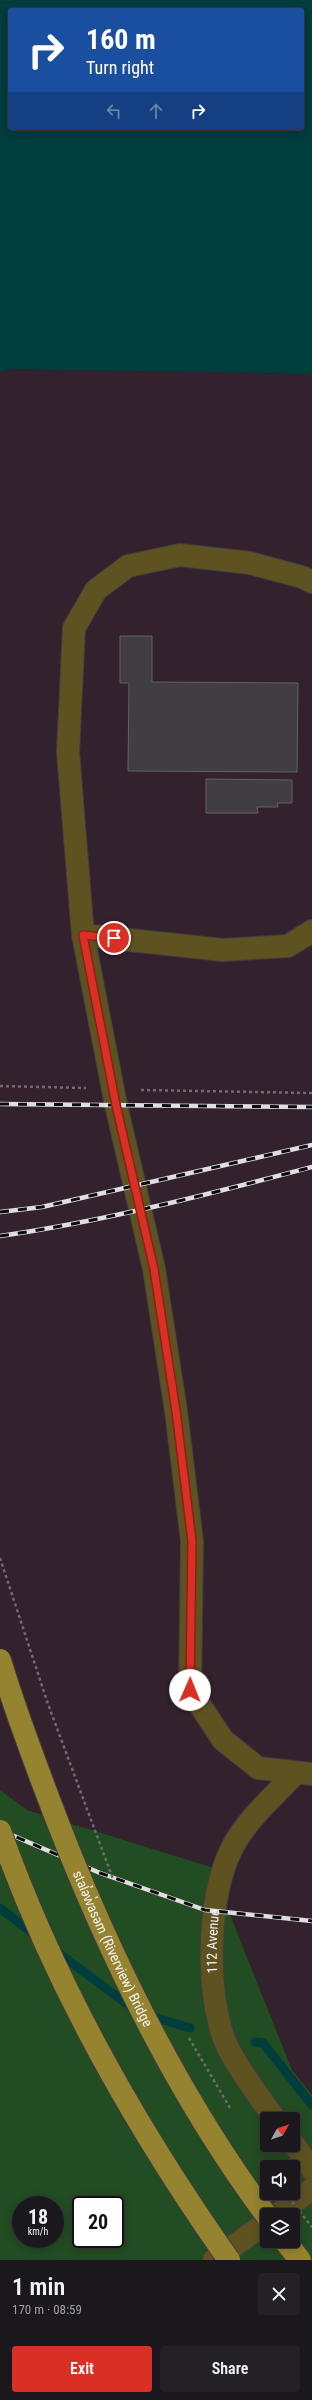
<!DOCTYPE html>
<html lang="en">
<head>
<meta charset="utf-8">
<style>
	:root { --surface:#1a181c; --page:#232125; --text:#f1f3f6; --muted:#9fa0a3; --line:#38373b; --accent:#d93025 }
	body { margin:0; font-family:"Roboto Condensed",sans-serif; background:var(--page); color:var(--text); height:100vh; display:flex; flex-direction:column; font-size:15px; white-space:nowrap }
	* { box-sizing:border-box; margin:0 }
	p { font-size:13px; color:var(--muted) }
	.icon { flex:none; width:22px; height:22px; fill:none; stroke:currentColor; stroke-width:2; stroke-linecap:round; stroke-linejoin:round }
	.map { position:relative; height:2260px; overflow:hidden }
	.drawer { display:flex; flex-direction:column; background:var(--surface); flex:1 }
	.drawer>* { flex:none }
	.banner { position:absolute; left:8px; top:8px; width:296px; height:122px; border-radius:4px; box-shadow:0 2px 10px #0003,0 0 0 1px var(--line); background:#1a4fa0; color:#fff; overflow:hidden }
	.needle { width:26px; rotate:50deg }
	.tools { position:absolute; left:260px; top:2112px; display:grid; gap:8px }
	.tools a { display:grid; place-items:center; width:40px; height:40px; border-radius:4px; background:var(--surface); box-shadow:0 2px 10px #0003,0 0 0 1px var(--line); font-size:20px }
	.speed { position:absolute; left:12px; top:2196px; display:flex; gap:8px; font-size:20px; font-weight:700; text-align:center }
	.speed>* { display:grid; place-content:center; width:52px; height:52px; border-radius:50%; background:var(--surface); box-shadow:0 2px 10px #0003,0 0 0 1px var(--line); line-height:1 }
	.speed small { font-size:10px; font-weight:400 }
	.speed .limit { border:2px solid #111; border-radius:6px; background:#fff; color:#111 }
	.pin { position:absolute; display:grid; place-items:center; width:34px; height:34px; color:#fff; margin:-17px; border:2px solid #fff; border-radius:50%; box-shadow:0 1px 4px #0007 }
	.me { position:absolute; width:44px; margin:-22px; rotate:1deg; stroke-linejoin:round; filter:drop-shadow(0 0 3px #0008) }
	.turn { display:flex; align-items:center; gap:14px; height:84px; padding:0 12px; font-size:18px }
	.turn .icon { width:52px; height:52px; stroke-width:2.5 }
	.turn b { display:block; font-size:28px; line-height:34px }
	.lanes { display:flex; align-items:center; height:38px; padding:0 12px; background:#0003; justify-content:center; gap:20px; direction:ltr }
	.lanes .off { opacity:.35 }
	.round { display:grid; place-items:center; flex:none; width:42px; height:42px; border-radius:4px; background:var(--page) }
	.head { display:flex; align-items:center; justify-content:space-between; height:68px; padding:0 12px }
	h1 { font-size:24px; font-weight:600; line-height:30px }
	.button { display:flex; gap:8px; margin-top:auto; padding:8px 12px }
	.button a { flex:1; height:46px; border-radius:4px; background:var(--accent); color:#fff; font-size:16px; font-weight:600; line-height:46px; text-align:center }
	.button a+a { background:var(--page); color:var(--text) }
	.map>svg:first-child { display:block }
	.industrial { fill:#33222d }
	.green { fill:#224c21; fill-rule:evenodd }
	.water { fill:#003d3d; fill-rule:evenodd }
	.lines { fill:none; stroke-linecap:round; stroke-linejoin:round }
	.stream { stroke:#003d3d; stroke-width:9 }
	.building { fill:#403d43; stroke:#646167 }
	.minor-casing { stroke:#403e42; stroke-width:24 }
	.major-casing { stroke:#403e42; stroke-width:24 }
	.path { stroke:#6e6c71; stroke-width:2.5; stroke-dasharray:3 3; stroke-linecap:butt }
	.minor { stroke:#5e5221; stroke-width:22 }
	.major { stroke:#96832f; stroke-width:22 }
	.rail-casing { stroke:#e0dee2; stroke-width:4.5 }
	.rail { stroke:#0b0a0d; stroke-width:3; stroke-dasharray:9; stroke-linecap:butt }
	.major-bridge-casing { stroke:#403e42; stroke-width:24; stroke-linecap:butt }
	.path-bridge { stroke:#6e6c71; stroke-width:2.5; stroke-dasharray:3 3; stroke-linecap:butt }
	.major-bridge { stroke:#96832f; stroke-width:22 }
	.route-casing { stroke:#8d1f18; stroke-width:10 }
	.route { stroke:#d93025; stroke-width:7 }
	.labels { text-anchor:middle; dominant-baseline:central; stroke-width:4; stroke-linejoin:round; paint-order:stroke }
	.street-label { font-size:14px; fill:#f5f3f7; stroke:#0b0a0d }
</style>
</head>
<body>
<div class="map">
<svg width="312" height="2260" viewBox="0 0 312 2260">
	<rect width="100%" height="100%" fill="#222025"/>
	<path class="industrial" d="M8,369L312,374V2095L292,2070L211,1867L27,1810L0,1790V373Z"/>
	<path class="green" d="M0,1790L27,1810L211,1867L292,2070L312,2095V2260H0ZM267,2119H293V2145H267ZM267,2167H293V2193H267ZM21,2205H55V2239H21ZM81,2205H115V2239H81ZM267,2215H293V2241H267Z"/>
	<path class="water" d="M0,0H312V374L8,369L0,373ZM10,10H302V128H10Z"/>
	<g class="lines">
		<path class="stream" d="M0,1908L36,1936
			M56,1951L135,2010
			M147,2015L190,2028
			M255,2042L263,2043L312,2105"/>
	</g>
	<path class="building" d="M120,636H152V682L298,683L297,772L128,771L129,683H120Z
		M206,779L292,780V803H277L278,807H257L258,813H206Z"/>
	<g class="lines">
		<g class="minor-casing">
			<g id="minor">
				<path d="M312,582L302,577L250,563L180,555L128,566L96,590L74,628L68,752L83,935L116,1105L154,1269L176,1411L192,1541L190,1690L223,1740L258,1768L312,1774"/>
				<path d="M83,935L223,950L288,946L312,931"/>
				<path id="s1" d="M275,2119C258,2095 240,2072 227,2046C205,1997 207,1898 231,1850C245,1821 273,1797 295,1774"/>
				<path d="M293,2143L312,2170"/>
				<path d="M276,2215L312,2189"/>
				<path d="M214,2260L267,2222"/>
			</g>
		</g>
		<g class="major-casing">
			<path id="major" d="M285,2241L300,2260"/>
		</g>
		<path class="path" d="M0,1086L86,1088
			M141,1090L312,1093"/>
		<use href="#minor" class="minor"/>
		<use href="#major" class="major"/>
		<g class="rail-casing">
			<path id="rail" d="M0,1104L312,1107
				M0,1212L42,1207L312,1145
				M0,1236C105,1221 210,1194 312,1167
				M0,1830L100,1873L205,1910L312,1921"/>
		</g>
		<use href="#rail" class="rail"/>
		<g class="major-bridge-casing">
			<g id="major-bridge">
				<path id="s2" d="M0,1660C13,1704 29,1746 45,1789C101,1939 171,2087 267,2216"/>
				<path d="M0,1831C54,1983 136,2128 229,2260"/>
			</g>
		</g>
		<path class="path-bridge" d="M0,1558L48,1704L113,1879
			M189,2038L230,2108
			M292,2202L312,2227"/>
		<use href="#major-bridge" class="major-bridge"/>
	</g>
	<g class="lines">
		<g class="route-casing">
			<path id="route" d="M114,938L83,935L116,1105L154,1269L176,1411L192,1541L190,1690"/>
		</g>
		<use href="#route" class="route"/>
	</g>
	<g class="labels">
		<g class="street-label">
			<text stroke="none"><textPath href="#s1" startOffset="194">112 Avenue</textPath></text>
			<text stroke="none"><textPath href="#s2" startOffset="310">stal̕əw̓asəm (Riverview) Bridge</textPath></text>
		</g>
	</g>
</svg>
<div class="tools">
<a><svg class="needle" viewBox="-14 -14 28 28"><path d="M0-13l5 13h-10z" fill="#e53935"/><path d="M0 13l5-13h-10z" fill="#9fa0a3"/></svg></a>
<a><svg class="icon" aria-label="sound" viewBox="0 0 24 24"><path d="M4 9h4l5-4v14l-5-4H4zM17 9q2 3 0 6"/></svg></a>
<a><svg class="icon" aria-label="layers" viewBox="0 0 24 24"><path d="M12 4l9 5-9 5-9-5zM3 14l9 5 9-5"/></svg></a>
</div>
<div class="speed"><div>18<small>km/h</small></div><div class="limit">20</div></div>
<div class="pin" style="left:114px;top:938px;background:#d93025"><svg class="icon" aria-label="arrive" viewBox="0 0 24 24"><path d="M6 21V4h12l-3 4 3 4H6"/></svg></div>
<svg class="me" style="left:190px;top:1690px" viewBox="-20 -20 40 40"><circle r="19" fill="#fff"/><path d="M0-13L10 11 0 6-10 11z" fill="#d93025"/></svg>
<div class="banner">
<div class="turn"><svg class="icon" aria-label="right" viewBox="0 0 24 24"><path d="M7 20v-9h11M14 6l5 5-5 5"/></svg><div><b>160 m</b>Turn right</div></div>
<div class="lanes"><svg class="icon off" aria-label="left" viewBox="0 0 24 24"><path d="M17 20v-9H6M10 6l-5 5 5 5"/></svg><svg class="icon off" aria-label="ahead" viewBox="0 0 24 24"><path d="M12 20V5M6 11l6-6 6 6"/></svg><svg class="icon" aria-label="right" viewBox="0 0 24 24"><path d="M7 20v-9h11M14 6l5 5-5 5"/></svg></div>
</div>
</div>
<section class="drawer">
<div class="head"><div><h1>1 min</h1><p>170 m · 08:59</p></div><a class="round"><svg class="icon" aria-label="close" viewBox="0 0 24 24"><path d="M6 6l12 12M18 6L6 18"/></svg></a></div>
<div class="button"><a>Exit</a><a>Share</a></div>
</section>
</body>
</html>
